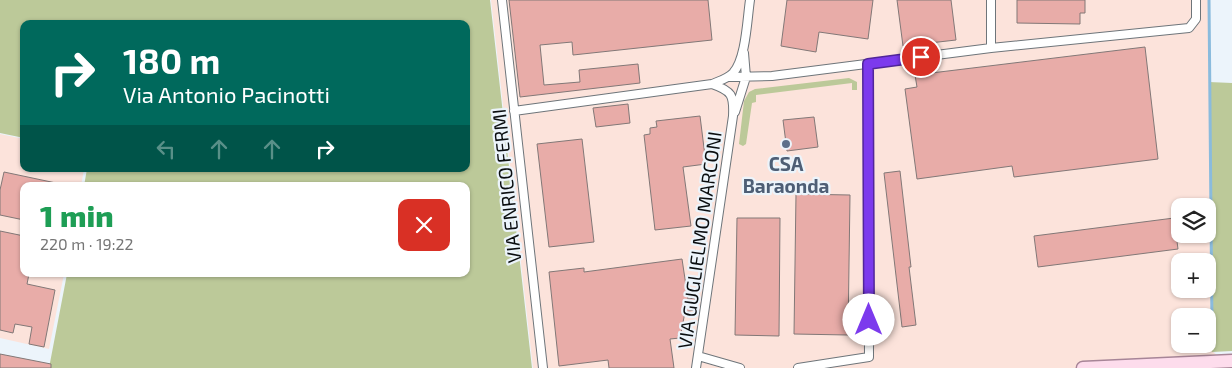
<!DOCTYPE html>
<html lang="it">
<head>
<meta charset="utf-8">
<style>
	:root { --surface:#fff; --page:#f2f2f2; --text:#222; --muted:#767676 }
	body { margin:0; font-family:"Exo 2",sans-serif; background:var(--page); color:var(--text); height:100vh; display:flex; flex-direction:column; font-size:19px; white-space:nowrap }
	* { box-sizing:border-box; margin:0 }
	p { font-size:16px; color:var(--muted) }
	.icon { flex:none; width:28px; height:28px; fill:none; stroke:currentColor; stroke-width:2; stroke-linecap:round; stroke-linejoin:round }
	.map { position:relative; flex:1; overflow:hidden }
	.side { position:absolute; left:20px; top:182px; width:450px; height:95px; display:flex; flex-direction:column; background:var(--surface); border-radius:10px; box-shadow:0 1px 4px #0004 }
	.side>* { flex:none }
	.top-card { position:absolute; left:20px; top:20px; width:450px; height:152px; border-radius:10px; box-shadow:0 1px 4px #0004; background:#00695c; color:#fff; overflow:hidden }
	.buttons { position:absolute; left:1171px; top:198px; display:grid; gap:10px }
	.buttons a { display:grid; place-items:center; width:45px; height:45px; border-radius:10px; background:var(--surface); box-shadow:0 1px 4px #0004; font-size:25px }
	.pin { position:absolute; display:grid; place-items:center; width:42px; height:42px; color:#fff; margin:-21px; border:2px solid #fff; border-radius:50%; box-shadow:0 1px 5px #0007 }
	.me { position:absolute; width:55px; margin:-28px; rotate:0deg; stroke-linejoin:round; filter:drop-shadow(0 0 4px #0008) }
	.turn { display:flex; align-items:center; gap:18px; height:105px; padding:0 20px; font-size:22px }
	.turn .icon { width:65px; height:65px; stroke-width:2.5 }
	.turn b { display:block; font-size:35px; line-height:42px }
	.lanes { display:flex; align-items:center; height:48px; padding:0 20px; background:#0003; justify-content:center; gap:25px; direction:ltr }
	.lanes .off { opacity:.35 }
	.round { display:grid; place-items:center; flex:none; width:52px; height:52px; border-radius:10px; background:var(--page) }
	.summary { display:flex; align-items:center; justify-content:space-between; height:85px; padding:0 20px }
	h1 { font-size:30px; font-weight:800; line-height:38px; color:#1e9e55 }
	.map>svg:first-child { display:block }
	.industrial { fill:#fce3db; fill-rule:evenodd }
	.green { fill:#bcc999 }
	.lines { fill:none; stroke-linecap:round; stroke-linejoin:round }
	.stream { stroke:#8abbdd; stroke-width:3 }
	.building { fill:#e8aca8; stroke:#827877 }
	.street-casing { stroke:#6e757a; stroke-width:10 }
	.primary-casing { stroke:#a78597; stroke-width:15 }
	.street { stroke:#fff; stroke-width:8 }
	.primary { stroke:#fddcec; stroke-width:12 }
	.route-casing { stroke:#51269a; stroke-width:12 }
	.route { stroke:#7c3aed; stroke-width:9 }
	.service-dot { fill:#5c6f8a; stroke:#ecf4fb; stroke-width:2 }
	.labels { text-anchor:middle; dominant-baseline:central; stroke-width:4.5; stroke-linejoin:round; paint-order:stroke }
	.service-label { font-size:19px; font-weight:bold; fill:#4e5e75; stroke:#ecf4fb }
	.street-label { font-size:19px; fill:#0a0d0f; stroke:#ecf4fb }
</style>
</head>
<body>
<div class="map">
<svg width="1232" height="368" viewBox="0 0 1232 368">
	<rect width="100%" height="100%" fill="#ecf4fb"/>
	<path class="industrial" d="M491,0H1208L1212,351L1232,368H533ZM1180,206H1208V234H1180ZM1180,261H1208V289H1180ZM1180,316H1208V344H1180Z
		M0,134L24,139V169H84L81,186H24V274H64L49,349L0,338Z"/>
	<path class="green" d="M0,0H490L532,368H49L67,274H466V186H84L87,169H466V24H24V138L0,133Z
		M849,78L857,82V90H852V83L756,95V102L752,103L746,144L743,146L739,144L744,101L749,92L755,89Z
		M1209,82L1232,83V351L1212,352Z"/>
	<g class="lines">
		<path class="stream" d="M1209,0L1212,326"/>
	</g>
	<path class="building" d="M509,0H708L712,40L573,55L572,42L540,45L544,85L580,82L579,70L638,64L640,83L520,97Z
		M787,0H873L868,39L819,32L816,52L781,46Z
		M897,0H951L956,40L903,46Z
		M1017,0H1085V13H1080V24L1017,23Z
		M1145,47L1158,159L1014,177L1012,166L917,179L905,89L917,87L915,75Z
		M628,104L630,123L596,127L593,108Z
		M700,116L706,164L683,167L691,226L655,230L644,135L650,134V128L657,127L656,121Z
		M814,117L818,147L787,151L783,120Z
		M582,139L594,242L549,247L537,144Z
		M900,171L911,267H909L916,325L902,327L884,173Z
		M4,172L56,183L55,186H24V220L0,215V190Z
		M796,194L850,195L848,335L794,334Z
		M737,218H780L779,336L735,335Z
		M1174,218L1178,249L1038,267L1034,236Z
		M0,231L24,236V274H29L27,284L55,290L44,347L29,344L32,327L15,324L13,333L0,330Z
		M682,259L688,299L695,298L694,310L685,312L680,338L670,339L674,368H609L608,360L559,366L549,272L584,268V272Z
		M0,354L51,364V368H0Z"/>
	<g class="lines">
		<g class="street-casing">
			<path id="street" d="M502,0L543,368
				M991,0V48
				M729,77L772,76L991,48L1189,28L1196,19V0
				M514,111L712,84C719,81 727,79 733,73C746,59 747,20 750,0
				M735,112L746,77L744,53
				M698,356L740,368
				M696,368L733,116C734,95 732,91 712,84
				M798,368L869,357L868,64"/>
		</g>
		<g class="primary-casing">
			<path id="primary" d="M1083,368L1232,361"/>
		</g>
		<use href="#street" class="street"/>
		<use href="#primary" class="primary"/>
	</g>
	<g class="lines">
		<g class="route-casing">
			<path id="route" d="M869,320L868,64L921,57"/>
		</g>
		<use href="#route" class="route"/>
	</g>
	<circle class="service-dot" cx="786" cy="144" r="5"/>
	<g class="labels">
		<g class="service-label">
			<text x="786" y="163">CSA<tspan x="786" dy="22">Baraonda</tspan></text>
		</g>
		<g class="street-label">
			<text transform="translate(506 186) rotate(-96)">VIA ENRICO FERMI</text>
			<text transform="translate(699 240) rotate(-82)">VIA GUGLIELMO MARCONI</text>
		</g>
	</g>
</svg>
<div class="buttons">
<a><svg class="icon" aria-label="layers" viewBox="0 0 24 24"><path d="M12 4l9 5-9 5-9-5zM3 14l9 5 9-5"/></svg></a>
<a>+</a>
<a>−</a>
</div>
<div class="pin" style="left:921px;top:57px;background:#d93025"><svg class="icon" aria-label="arrive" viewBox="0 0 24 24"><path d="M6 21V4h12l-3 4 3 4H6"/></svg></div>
<svg class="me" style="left:869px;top:320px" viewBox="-20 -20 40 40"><circle r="19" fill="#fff"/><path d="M0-13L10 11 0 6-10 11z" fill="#7c3aed"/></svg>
<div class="top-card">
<div class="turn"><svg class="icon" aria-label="right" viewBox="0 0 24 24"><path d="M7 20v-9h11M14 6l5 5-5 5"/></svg><div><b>180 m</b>Via Antonio Pacinotti</div></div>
<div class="lanes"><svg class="icon off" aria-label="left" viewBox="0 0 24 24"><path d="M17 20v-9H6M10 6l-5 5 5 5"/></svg><svg class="icon off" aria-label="ahead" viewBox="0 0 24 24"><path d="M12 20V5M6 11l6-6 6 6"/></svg><svg class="icon off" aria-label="ahead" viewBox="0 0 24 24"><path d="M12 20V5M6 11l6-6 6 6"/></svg><svg class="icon" aria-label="right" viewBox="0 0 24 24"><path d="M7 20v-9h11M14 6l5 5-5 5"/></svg></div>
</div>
<section class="side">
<div class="summary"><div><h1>1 min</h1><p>220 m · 19:22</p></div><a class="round" style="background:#d93025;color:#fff"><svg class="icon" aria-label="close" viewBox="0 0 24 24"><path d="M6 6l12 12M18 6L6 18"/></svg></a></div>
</section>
</div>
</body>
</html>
